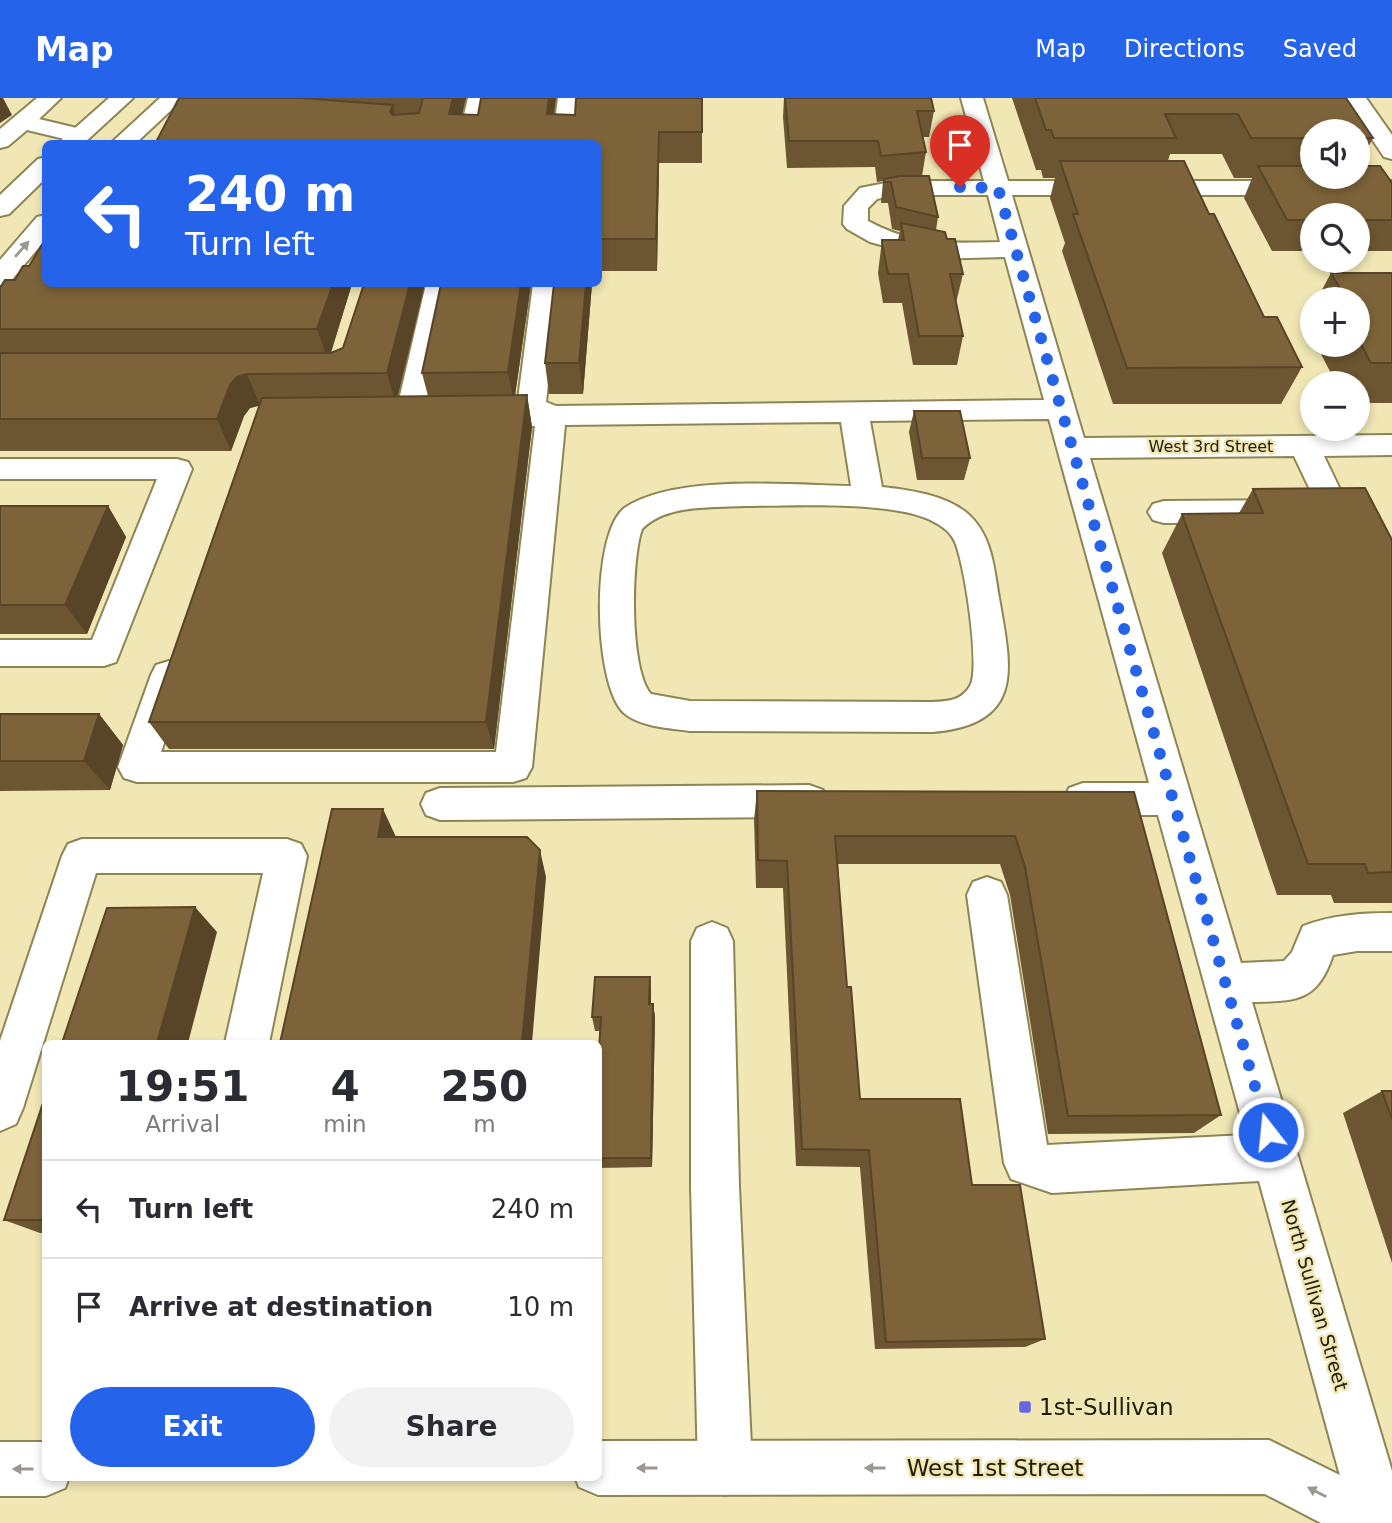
<!DOCTYPE html>
<html lang="en">
<head>
<meta charset="utf-8">
<style>
	:root { --surface:#fff; --page:#f2f2f3; --text:#2b2b33; --muted:#7c7c81; --line:#e1e1e2; --accent:#2563eb }
	body { margin:0; font-family:"DejaVu Sans",sans-serif; background:var(--page); color:var(--text); height:100vh; display:flex; flex-direction:column; font-size:26px; white-space:nowrap }
	* { box-sizing:border-box; margin:0 }
	p { font-size:23px; color:var(--muted) }
	.icon { flex:none; width:38px; height:38px; fill:none; stroke:currentColor; stroke-width:2; stroke-linecap:round; stroke-linejoin:round }
	.map { position:relative; flex:1; overflow:hidden }
	.panel { position:absolute; left:42px; top:942px; width:560px; height:441px; display:flex; flex-direction:column; background:var(--surface); border-radius:10px; box-shadow:0 4px 10px #0003 }
	.panel>* { flex:none }
	.banner { position:absolute; left:42px; top:42px; width:560px; height:147px; border-radius:10px; box-shadow:0 4px 10px #0003; background:#2563eb; color:#fff; overflow:hidden }
	.fabs { position:absolute; left:1300px; top:21px; display:grid; gap:14px }
	.fabs a { display:grid; place-items:center; width:70px; height:70px; border-radius:50%; background:var(--surface); box-shadow:0 4px 10px #0003; font-size:35px }
	.pin { position:absolute; display:grid; place-items:center; width:60px; height:60px; color:#fff; margin:-72px -30px; border-radius:50% 50% 50% 0; rotate:-45deg; box-shadow:0 0 7px #0007 }
	.pin .icon { rotate:45deg }
	.me { position:absolute; width:77px; margin:-38px; rotate:344deg; stroke-linejoin:round; filter:drop-shadow(0 0 5px #0008) }
	.turn { display:flex; align-items:center; gap:24px; height:147px; padding:0 28px; font-size:32px }
	.turn .icon { width:91px; height:91px; stroke-width:2.5 }
	.turn b { display:block; font-size:49px; line-height:60px }
	.eta { display:flex; justify-content:space-evenly; align-items:center; height:119px; text-align:center }
	.eta b { font-size:42px; font-weight:700; line-height:49px }
	.button { display:flex; gap:14px; margin-top:auto; padding:14px 28px }
	.button a { flex:1; height:80px; border-radius:42px; background:var(--accent); color:#fff; font-size:28px; font-weight:700; line-height:80px; text-align:center }
	.button a+a { background:var(--page); color:var(--text) }
	ul { padding:0; list-style:none }
	li { display:flex; align-items:center; gap:21px; height:98px; padding:0 28px; border-top:2px solid var(--line) }
	li div { flex:1 }
	li b { display:block; font-size:26px }
	li em { font-style:normal }
	header { display:flex; align-items:center; gap:42px; box-sizing:border-box; height:98px; padding:0 35px; background:var(--accent); color:#fff }
	header strong { font-size:33px }
	nav { display:flex; gap:38px; margin-inline-start:auto; font-size:24px }
	.map>svg:first-child { display:block }
	.lines { fill:none; stroke-linecap:round; stroke-linejoin:round }
	.minor-casing { stroke:#8e8555; stroke-width:4 }
	.major-casing { stroke:#8e8555; stroke-width:4 }
	.minor { fill:#fff; fill-rule:evenodd }
	.major { fill:#fff; fill-rule:evenodd }
	.wall { fill:#6c5531; fill-rule:evenodd }
	.shaded-wall { fill:#584528 }
	.building { fill:#7d6339; stroke:#584528; stroke-width:2 }
	.oneway { fill:#9a988f }
	.route { stroke:#2563eb; stroke-width:12; stroke-dasharray:0 21.6 }
	.poi-dot { fill:#6467df; stroke:#f1e7b4; stroke-width:2.5 }
	.labels { text-anchor:middle; dominant-baseline:central; stroke-width:5; stroke-linejoin:round; paint-order:stroke }
	.far-street-label { font-size:16px; fill:#1f1b07; stroke:#f1e7b4 }
	.street-label { font-size:19px; fill:#1f1b07; stroke:#f1e7b4 }
	.near-poi-label { font-size:23px; fill:#1f1b07; stroke:#f1e7b4; text-anchor:start }
	.near-street-label { font-size:23px; fill:#1f1b07; stroke:#f1e7b4 }
</style>
</head>
<body>
<header>
<strong>Map</strong>
<nav><a>Map</a><a>Directions</a><a>Saved</a></nav>
</header>
<div class="map">
<svg width="1392" height="1425" viewBox="0 0 1392 1425">
	<rect width="100%" height="100%" fill="#f1e7b4"/>
	<g class="lines">
		<g class="minor-casing">
			<path id="minor" d="M37,0H61L39,21L85,32L89,37L85,42L77,44L27,32L8,48L0,50V31Z
				M468,0H490L481,46H457Z
				M558,0H580L576,46H552Z
				M961,0H983L1008,83H1392V97H1012L1084,340L1392,337V357L1324,358L1347,406L1377,419L1382,427L1392,447V492L1380,489L1354,434L1324,421L1294,358L1090,360L1241,865L1284,863L1292,854L1303,828C1332,817 1361,815 1392,815V853H1357L1333,857C1317,904 1297,903 1252,904L1392,1373V1425H1353L1259,1083L1052,1095L1011,1081L1004,1065L967,797L973,784L987,779L1001,784L1007,797L1047,1047L1246,1037L1158,717H1083L1069,712L1064,701L1069,690L1083,685H1149L1049,321L870,323L882,389C910,392 946,397 968,416C992,437 994,470 999,500C1011,569 1026,626 933,634L690,633C670,630 640,629 624,615C593,587 590,432 626,409C677,376 790,387 851,388L841,324L565,327L532,669L526,680L513,684H137L124,680L118,669L151,577L156,567L169,563L182,567L187,577L161,654H496L535,328L479,329L469,326L464,319L469,312L517,309L533,186H559L546,304L556,308L1044,302L1005,159L932,161L870,144L847,131L843,126L844,108L860,90L896,83H984ZM896,97H988L1000,144C950,145 914,148 868,123V110L877,101ZM744,408C791,408 896,402 934,424C942,428 950,434 954,442C964,460 981,571 970,588C961,603 948,603 933,604L690,603L651,596C629,572 631,461 642,431C666,406 712,410 744,408Z
				M1344,0H1366L1392,37V61L1384,59Z
				M426,186H452L425,319L420,326L410,329L400,326L395,319Z
				M0,361H177L188,364L192,371L116,564L104,568H0V542H92L157,381H0Z
				M1291,402L1302,405L1307,413L1302,421L1291,424L1164,425L1153,422L1148,414L1153,406L1164,403Z
				M809,687L823,692L828,703L823,714L809,719L440,722L426,717L421,706L426,695L440,690Z
				M82,741H287L301,746L307,758L269,945H225L263,775H96L23,1010L16,1026L0,1033V943L62,758L68,746Z
				M712,824L727,830L733,843L739,1088L752,1370L744,1389L725,1397L706,1389L698,1370L691,1088V843L697,830Z"/>
		</g>
		<g class="major-casing">
			<path id="major" d="M109,0H133L83,46H57Z
				M160,0H184L135,46H110Z
				M46,59V80L9,116L0,118V97L38,61Z
				M46,117V141L9,185L0,187V162L37,119Z
				M1269,1342L1392,1403V1425H1321L1265,1396L598,1397L579,1389L575,1379H598V1343Z
				M0,1344H46V1379H69L65,1390L46,1398H0Z"/>
		</g>
		<use href="#minor" class="minor"/>
		<use href="#major" class="major"/>
	</g>
	<path class="wall" d="M179,0H466L462,16L478,17L481,0H556L554,16L575,17L702,0V65H659L657,173H598V46Z
		M784,0H931L934,13L929,39H922L926,54L922,78L938,119L936,132L947,141L963,176L956,205L963,238L957,267H913L902,205H883L878,175L882,142H898L900,133L892,131L888,105H881L883,83L877,84L875,69L787,70L783,19Z
		M1012,0H1346L1373,40L1358,68L1392,85V153H1358V117H1312V153H1272L1244,100L1252,80H1234L1222,56H1170L1168,63L1209,116L1264,219L1302,269L1281,306H1113L1062,153L1065,145L1050,100L1055,80H1043L1041,72H1036ZM1312,33H1358V79H1312Z
		M1331,175H1392V305H1358V285H1336L1321,256L1325,247H1358V201H1317Z
		M46,186H352L331,255L343,250L364,186L398,299L428,298L422,275L531,186L515,297H527L532,329L494,651H169L149,624L259,308L250,310L244,318L231,353H0V190Z
		M592,186L583,296H549L545,265Z
		M1312,210V222L1309,216Z
		M914,313L970,360L964,382H917L909,334Z
		M1253,391L1392,442V805H1334L1331,797H1277L1162,455L1182,416L1239,415Z
		M0,408H108L126,439L87,536H0Z
		M0,616H99L123,647L110,692L0,693Z
		M757,693L1134,694L1221,1017L1194,1035L1048,1036L1010,797L1000,766H838L847,889L860,1001L972,1087L1045,1241L1025,1249L875,1251L860,1069L796,1068L783,790H756L754,722Z
		M650,879L651,906H653L655,919L652,1069L598,1070V970L600,933H595L592,919Z
		M1382,993H1392V1165L1343,1015Z
		M46,996V1135H40L4,1122Z"/>
	<path class="shaded-wall" d="M0,0H3L12,17L0,25Z
		M453,0H466L455,46L449,16Z
		M549,0H556L550,46L547,16Z
		M393,7L400,38L390,14Z
		M659,34V65L657,173L656,141Z
		M333,186H352L328,263L317,231Z
		M410,186H425L396,306L387,275Z
		M521,186H531L514,305L508,274Z
		M586,186H592L583,296L579,265Z
		M247,276L260,307L250,310L244,318L231,353L217,321L230,287L237,279Z
		M527,297L532,329L494,651L486,624Z
		M108,408L126,439L87,536L65,507Z
		M99,616L123,647L110,692L84,663Z
		M383,711L396,739H378Z
		M540,752L546,779L532,945H522Z
		M195,809L217,834L188,945H157Z
		M650,879L651,893V919L649,906Z
		M653,906L655,919L652,1069L651,1060Z"/>
	<path class="building" d="M179,0H301L393,7L390,14L393,17L419,15L423,0H453L449,16L478,17L481,0H549L547,16L575,17L576,0H702V34H659L656,141H598V46H155Z
		M785,0H931L934,13H917L926,54L881,58L878,43H789Z
		M1035,0H1346L1373,40H1358V33H1312V40H1251L1238,16H1165L1176,40H1054L1051,32H1046Z
		M1060,63H1184L1209,116H1214L1264,219H1277L1302,269L1127,270L1073,116H1078Z
		M1258,68H1312V79H1358V68H1380L1392,85V122H1358V117H1312V122H1287Z
		M900,78H929L938,119L896,109L891,84H884V81Z
		M901,125L945,134L947,141H955L963,176H950L963,238H919L908,176H888L882,145V142H904Z
		M46,140V186H333L317,231H0V190L5,182H15L23,168H29Z
		M1331,175H1392V265H1371L1358,241V201H1346Z
		M364,186H410L387,275L247,276L237,279L230,287L217,321H0V255H331L343,250Z
		M441,186H521L508,274L422,275Z
		M554,186H586L579,265H545Z
		M527,297L486,624H149L262,300Z
		M914,313H960L970,360H922Z
		M1365,390L1392,442V774L1368,775L1365,766H1308L1182,416L1263,415L1253,391Z
		M0,408H108L65,507H0Z
		M0,616H99L84,663H0Z
		M757,693L1134,694L1221,1017L1068,1018L1025,769L1015,738H835L847,889H851L860,1001H960L972,1087H1020L1045,1241L886,1244L869,1052L802,1051L787,763L758,762Z
		M332,711H383L378,739H527L540,752L522,945H280Z
		M195,809L157,945H62L107,810Z
		M595,879H650L649,906H653L651,1060H598V970L601,919H592Z
		M1382,993H1392V1021Z
		M46,996V1122H4Z"/>
	<defs><path id="oneway-solid" d="M-6-.8H1V-3.2L6.5 0L1 3.2V.8H-6Z" transform="scale(1.75)"/></defs>
	<g class="oneway">
		<use href="#oneway-solid" transform="translate(22 151) rotate(-49)"/>
		<use href="#oneway-solid" transform="translate(647 1370) rotate(180)"/>
		<use href="#oneway-solid" transform="translate(875 1370) rotate(180)"/>
		<use href="#oneway-solid" transform="translate(23 1371) rotate(180)"/>
		<use href="#oneway-solid" transform="translate(1317 1394) rotate(-153)"/>
	</g>
	<g class="lines">
		<path class="route" d="M960,89L998,90L1268,1034"/>
	</g>
	<rect class="poi-dot" x="1018" y="1302" width="14" height="14" rx="3.5"/>
	<g class="labels">
		<g class="far-street-label">
			<text x="1211" y="348">West 3rd Street</text>
		</g>
		<g class="street-label">
			<text transform="translate(1315 1197) rotate(74)">North Sullivan Street</text>
		</g>
		<g class="near-poi-label">
			<text x="1039" y="1309">1st-Sullivan</text>
		</g>
		<g class="near-street-label">
			<text x="995" y="1370">West 1st Street</text>
		</g>
	</g>
</svg>
<div class="fabs">
<a><svg class="icon" aria-label="sound" viewBox="0 0 24 24"><path d="M4 9h4l5-4v14l-5-4H4zM17 9q2 3 0 6"/></svg></a>
<a><svg class="icon" aria-label="search" viewBox="0 0 24 24"><circle cx="10" cy="10" r="6"/><path d="M15 15l6 6"/></svg></a>
<a>+</a>
<a>−</a>
</div>
<div class="pin" style="left:960px;top:89px;background:#d93025"><svg class="icon" aria-label="arrive" viewBox="0 0 24 24"><path d="M6 21V4h12l-3 4 3 4H6"/></svg></div>
<svg class="me" style="left:1268px;top:1034px" viewBox="-20 -20 40 40"><circle r="17" fill="#2563eb" stroke="#fff" stroke-width="3"/><path d="M0-11L8 9 0 5-8 9z" fill="#fff"/></svg>
<div class="banner">
<div class="turn"><svg class="icon" aria-label="left" viewBox="0 0 24 24"><path d="M17 20v-9H6M10 6l-5 5 5 5"/></svg><div><b>240 m</b>Turn left</div></div>
</div>
<section class="panel">
<div class="eta">
<div><b>19:51</b><p>Arrival</p></div>
<div><b>4</b><p>min</p></div>
<div><b>250</b><p>m</p></div>
</div>
<ul>
<li><svg class="icon" aria-label="left" viewBox="0 0 24 24"><path d="M17 20v-9H6M10 6l-5 5 5 5"/></svg><div><b>Turn left</b></div><em>240 m</em></li>
<li><svg class="icon" aria-label="arrive" viewBox="0 0 24 24"><path d="M6 21V4h12l-3 4 3 4H6"/></svg><div><b>Arrive at destination</b></div><em>10 m</em></li>
</ul>
<div class="button"><a>Exit</a><a>Share</a></div>
</section>
</div>
</body>
</html>
